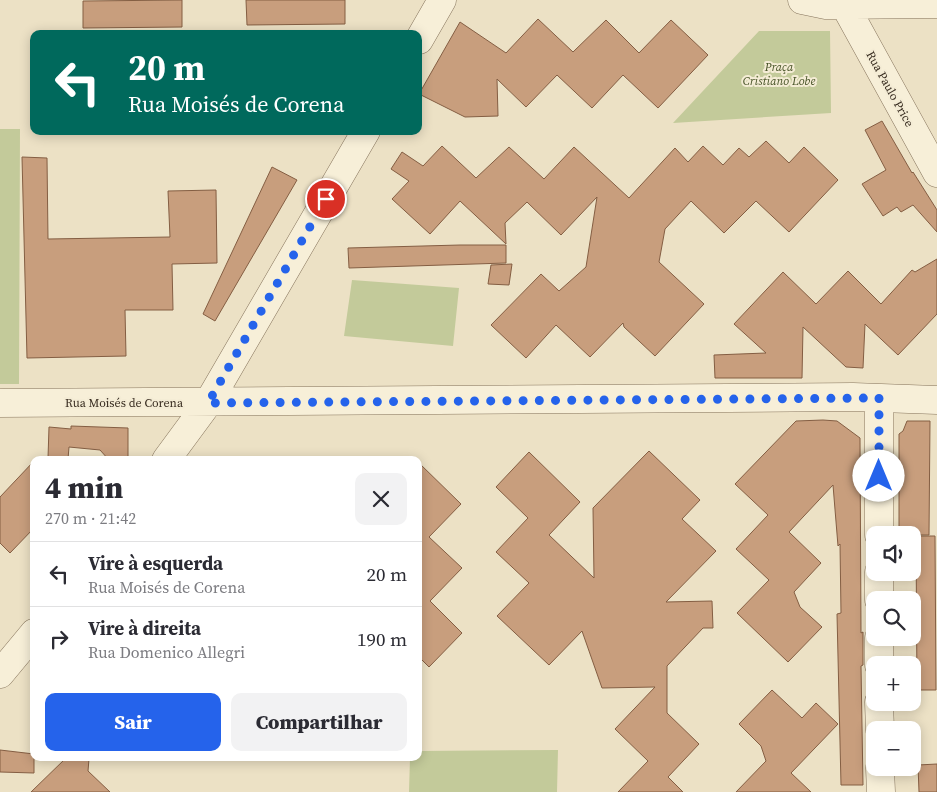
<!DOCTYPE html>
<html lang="pt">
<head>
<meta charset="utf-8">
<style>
	:root { --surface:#fff; --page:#f2f2f3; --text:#2b2b33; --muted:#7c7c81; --line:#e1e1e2; --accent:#2563eb }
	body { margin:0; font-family:"Source Serif 4",serif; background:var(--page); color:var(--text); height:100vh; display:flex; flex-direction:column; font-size:19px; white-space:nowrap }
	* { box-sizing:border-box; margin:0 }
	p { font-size:16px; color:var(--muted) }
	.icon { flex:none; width:28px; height:28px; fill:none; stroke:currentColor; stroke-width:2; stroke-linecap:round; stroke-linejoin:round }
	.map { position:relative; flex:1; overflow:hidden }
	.details { position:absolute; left:30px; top:456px; width:392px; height:305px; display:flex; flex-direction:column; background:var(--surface); border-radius:10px; box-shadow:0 2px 12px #0003 }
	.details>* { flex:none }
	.top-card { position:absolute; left:30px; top:30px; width:392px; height:105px; border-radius:10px; box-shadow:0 2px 12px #0003; background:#00695c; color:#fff; overflow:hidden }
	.tools { position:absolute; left:866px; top:526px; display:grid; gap:10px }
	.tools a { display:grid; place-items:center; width:55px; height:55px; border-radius:10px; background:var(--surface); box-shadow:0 2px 12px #0003; font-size:25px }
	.pin { position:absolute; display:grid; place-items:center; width:42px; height:42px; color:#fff; margin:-21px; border:2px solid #fff; border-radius:50%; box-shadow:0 1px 5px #0007 }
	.me { position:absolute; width:55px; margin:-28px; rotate:0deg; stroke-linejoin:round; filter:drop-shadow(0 0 4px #0008) }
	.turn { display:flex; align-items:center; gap:18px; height:105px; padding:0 15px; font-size:22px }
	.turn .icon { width:65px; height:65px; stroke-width:2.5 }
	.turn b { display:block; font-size:35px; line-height:42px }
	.round { display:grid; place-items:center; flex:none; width:52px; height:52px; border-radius:10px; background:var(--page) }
	.headline { display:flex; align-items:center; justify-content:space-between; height:85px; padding:0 15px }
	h1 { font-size:30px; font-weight:800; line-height:38px }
	.button { display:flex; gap:10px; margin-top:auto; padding:10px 15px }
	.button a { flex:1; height:58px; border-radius:10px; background:var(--accent); color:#fff; font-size:20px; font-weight:800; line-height:58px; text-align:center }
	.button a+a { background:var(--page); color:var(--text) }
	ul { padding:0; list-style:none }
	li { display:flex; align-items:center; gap:15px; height:65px; padding:0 15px; border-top:1px solid var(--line) }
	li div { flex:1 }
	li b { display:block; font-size:19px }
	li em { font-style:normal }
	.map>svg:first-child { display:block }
	.green { fill:#c3ca9a }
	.building { fill:#c89e7d; stroke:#845e43 }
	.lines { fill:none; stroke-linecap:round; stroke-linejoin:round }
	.minor-casing { stroke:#86745c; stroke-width:29 }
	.minor { stroke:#f7efd8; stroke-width:28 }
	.route { stroke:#2563eb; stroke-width:9; stroke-dasharray:0 16.2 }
	.labels { text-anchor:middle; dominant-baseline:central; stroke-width:4; stroke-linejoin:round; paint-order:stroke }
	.park-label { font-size:12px; font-style:italic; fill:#475327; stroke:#f4ecd5 }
	.street-label { font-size:12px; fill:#372b1f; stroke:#f4ecd5 }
</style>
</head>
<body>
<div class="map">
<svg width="937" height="792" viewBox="0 0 937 792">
	<rect width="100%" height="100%" fill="#ece1c5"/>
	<path class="green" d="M759,31H830L831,113L673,123Z
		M0,129H20L19,384H0Z
		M352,280L459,288L453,346L344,336Z
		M558,750L557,792H409L410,758H419V751Z"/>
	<path class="building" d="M182,0V27L83,28V1Z
		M246,0H345V24L247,25Z
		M538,19L573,52L606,20L639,53L671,20L708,55L658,108L623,75L592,108L557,75L526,107L497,79L498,116L465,117L419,94L460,22L506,53Z
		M882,121L912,173L913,172L937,210V232L913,205L901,212L897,207L883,216L862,184L886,170L865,130Z
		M766,141L789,163L804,147L838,180L789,232L756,201L724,233L691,201L665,229L659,262L704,304L655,356L624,327L623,323L590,357L556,325L526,358L491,325L541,274L559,291L586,267L597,197L561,235L527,202L505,223L506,244L460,201L430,234L392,199L409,181L391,169L402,152L423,166L442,146L476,178L509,147L544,179L574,147L629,198L675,148L688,162L703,146L723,165L739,148L749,157Z
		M22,157L47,158L48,239L170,237L168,191L216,190L217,263L172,264L173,310H125L126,356L27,358Z
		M272,167L297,180L215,321L203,314Z
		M460,245H506V263L349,268L348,248Z
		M937,259V314L898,355L865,324L863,368L846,367L803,327L802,378H715L714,355L766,353L734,324L783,272L816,304L848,271L881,304L912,270L915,272Z
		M512,264L509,285L488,284L491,265Z
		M823,420L837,421L860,438L861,633L863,632V665L861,666L863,785H841L837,614L841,613L840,544L838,546L833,485L789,532L821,563L794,592L800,607L822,627L788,662L737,613L769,580L736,549L768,515L735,484L796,421Z
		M907,421H930L929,535H899V434L903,431Z
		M71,426L128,428V460H109L100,450L69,447L68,459L48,458L49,427L71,429Z
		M649,451L700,500L682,519L716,551L666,602L712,601L713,628H703L667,666V713L699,744L668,777L683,792H618L648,761L615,729L655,687L602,688L582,631L549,665L497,616L529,583L496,552L528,518L496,487L529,452L580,502L549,535L594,578L593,508Z
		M34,461V528L10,553L0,543V497Z
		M419,463L461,504L429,537L462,568L430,601L462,633L429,667L419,657Z
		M916,536H935L936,690H917Z
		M772,690L802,718L816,703L838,724L791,773L811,792H736L766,761L761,746L739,724Z
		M0,750L34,754V773L0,772Z
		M66,758L89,759L88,771L110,792H31Z
		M937,764V792H919L918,765Z"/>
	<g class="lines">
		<g class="minor-casing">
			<path id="minor" d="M802,0L826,5L937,4
				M844,4L937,173
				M419,40L442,0
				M879,398V535
				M0,403L853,397L937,400
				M166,460L208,403L366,131
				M879,572V600
				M879,638V665
				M0,674L34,633
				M879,702L880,730
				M880,768L881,792"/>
		</g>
		<use href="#minor" class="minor"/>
	</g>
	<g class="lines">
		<path class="route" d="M326,199L208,403L879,398V476"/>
	</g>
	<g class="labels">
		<g class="park-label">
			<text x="779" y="67">Praça<tspan x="779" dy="14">Cristiano Lobe</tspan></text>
		</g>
		<g class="street-label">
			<text transform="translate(890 89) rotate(61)">Rua Paulo Price</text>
			<text x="124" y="403">Rua Moisés de Corena</text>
		</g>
	</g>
</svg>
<div class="tools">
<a><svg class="icon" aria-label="sound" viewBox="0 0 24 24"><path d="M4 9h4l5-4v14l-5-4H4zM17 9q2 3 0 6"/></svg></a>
<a><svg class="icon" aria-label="search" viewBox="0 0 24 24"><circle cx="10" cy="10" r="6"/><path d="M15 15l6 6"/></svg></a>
<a>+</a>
<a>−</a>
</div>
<div class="pin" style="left:326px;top:199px;background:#d93025"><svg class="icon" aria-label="arrive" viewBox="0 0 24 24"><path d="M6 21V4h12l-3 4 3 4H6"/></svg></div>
<svg class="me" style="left:879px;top:476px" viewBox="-20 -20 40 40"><circle r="19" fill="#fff"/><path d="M0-13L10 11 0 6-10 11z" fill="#2563eb"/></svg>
<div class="top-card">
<div class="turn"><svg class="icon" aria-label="left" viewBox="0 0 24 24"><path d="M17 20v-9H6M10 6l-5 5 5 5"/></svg><div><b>20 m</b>Rua Moisés de Corena</div></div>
</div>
<section class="details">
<div class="headline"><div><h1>4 min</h1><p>270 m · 21:42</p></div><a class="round"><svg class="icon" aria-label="close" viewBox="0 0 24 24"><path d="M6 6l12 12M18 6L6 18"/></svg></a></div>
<ul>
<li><svg class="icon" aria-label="left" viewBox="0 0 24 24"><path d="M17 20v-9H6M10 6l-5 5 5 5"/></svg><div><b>Vire à esquerda</b><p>Rua Moisés de Corena</p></div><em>20 m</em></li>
<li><svg class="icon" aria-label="right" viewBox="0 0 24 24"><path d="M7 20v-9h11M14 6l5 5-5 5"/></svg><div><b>Vire à direita</b><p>Rua Domenico Allegri</p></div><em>190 m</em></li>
</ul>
<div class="button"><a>Sair</a><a>Compartilhar</a></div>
</section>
</div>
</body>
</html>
